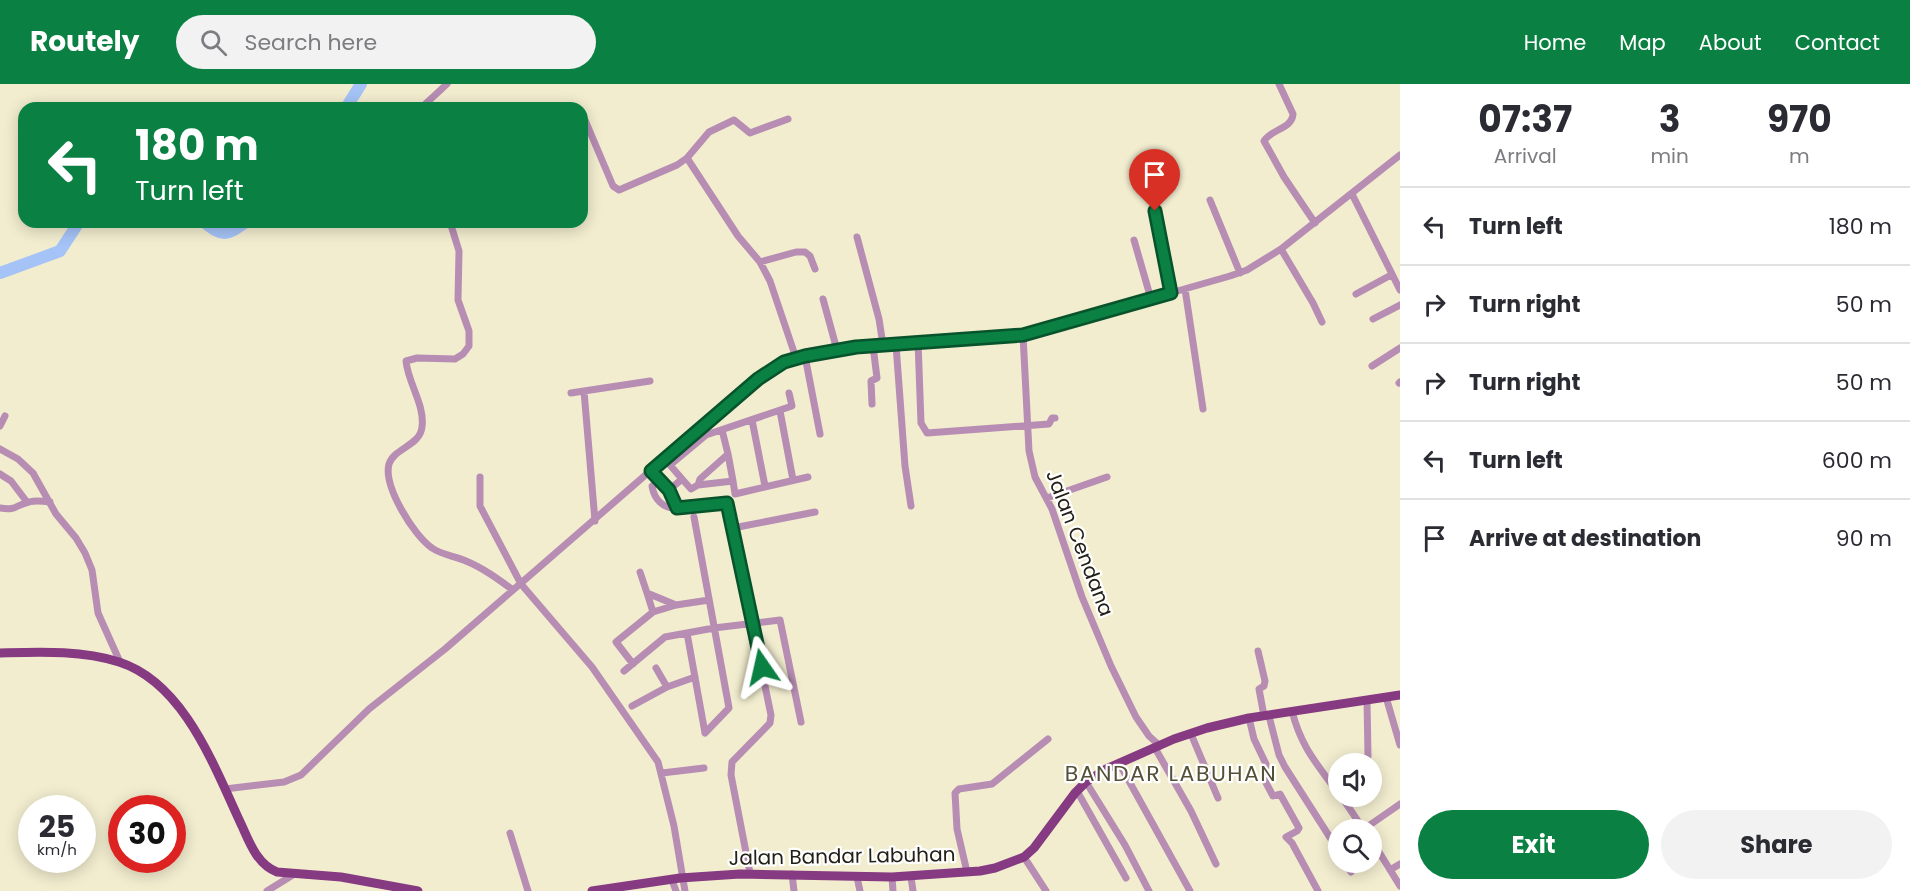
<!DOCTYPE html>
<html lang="en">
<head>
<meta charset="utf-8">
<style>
	:root { --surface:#fff; --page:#f2f2f3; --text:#2b2b33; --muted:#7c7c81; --line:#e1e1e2; --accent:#0b8043 }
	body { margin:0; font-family:Poppins,sans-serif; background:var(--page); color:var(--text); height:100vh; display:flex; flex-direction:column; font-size:22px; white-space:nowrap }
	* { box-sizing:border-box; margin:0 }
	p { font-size:20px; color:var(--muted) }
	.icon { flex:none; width:33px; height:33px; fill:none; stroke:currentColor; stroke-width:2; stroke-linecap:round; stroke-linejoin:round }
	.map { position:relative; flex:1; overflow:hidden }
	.details { display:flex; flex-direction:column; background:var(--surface); width:510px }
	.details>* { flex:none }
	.top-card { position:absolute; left:18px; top:18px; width:570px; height:126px; border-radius:18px; box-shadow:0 3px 15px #0003; background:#0b8043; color:#fff; overflow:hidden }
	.fabs { position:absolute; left:1328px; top:669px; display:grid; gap:12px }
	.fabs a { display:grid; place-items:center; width:54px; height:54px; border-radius:50%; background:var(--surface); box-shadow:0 3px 15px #0003; font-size:30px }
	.speed { position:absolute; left:18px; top:711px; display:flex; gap:12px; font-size:30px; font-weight:700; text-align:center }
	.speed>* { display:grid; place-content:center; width:78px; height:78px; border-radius:50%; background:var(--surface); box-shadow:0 3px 15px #0003; line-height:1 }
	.speed small { font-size:15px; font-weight:400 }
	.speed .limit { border:9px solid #d22; background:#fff; color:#111 }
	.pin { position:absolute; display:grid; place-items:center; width:51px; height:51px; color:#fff; margin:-62px -26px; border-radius:50% 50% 50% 0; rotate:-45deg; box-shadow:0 0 6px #0007 }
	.pin .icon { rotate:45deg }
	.me { position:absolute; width:66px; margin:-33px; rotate:349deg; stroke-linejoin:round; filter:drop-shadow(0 0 4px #0008) }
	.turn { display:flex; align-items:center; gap:21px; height:126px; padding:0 18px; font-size:27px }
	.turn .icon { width:78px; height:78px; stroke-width:2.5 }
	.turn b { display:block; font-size:42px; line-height:51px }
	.eta { display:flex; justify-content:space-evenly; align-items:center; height:102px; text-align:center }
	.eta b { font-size:36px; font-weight:700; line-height:42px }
	.button { display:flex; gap:12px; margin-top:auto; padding:12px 18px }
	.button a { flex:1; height:69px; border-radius:36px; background:var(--accent); color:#fff; font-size:24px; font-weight:700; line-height:69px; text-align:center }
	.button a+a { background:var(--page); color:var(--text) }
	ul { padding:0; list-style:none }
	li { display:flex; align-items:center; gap:18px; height:78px; padding:0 18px; border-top:2px solid var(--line) }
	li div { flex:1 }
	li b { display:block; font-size:22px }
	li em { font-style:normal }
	header { display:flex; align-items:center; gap:36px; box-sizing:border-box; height:84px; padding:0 30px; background:var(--accent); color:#fff }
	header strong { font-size:28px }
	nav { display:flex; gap:33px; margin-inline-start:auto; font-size:21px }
	.search { width:420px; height:54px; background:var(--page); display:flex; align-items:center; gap:15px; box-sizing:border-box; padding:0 21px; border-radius:33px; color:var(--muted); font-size:22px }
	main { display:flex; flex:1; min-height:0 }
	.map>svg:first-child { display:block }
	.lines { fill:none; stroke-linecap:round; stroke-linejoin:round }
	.river { stroke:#a5c3f7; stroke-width:12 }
	.minor { stroke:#b78db3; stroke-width:7 }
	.major { stroke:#853a81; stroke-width:9 }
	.route-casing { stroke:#07532c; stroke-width:15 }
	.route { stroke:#0b8043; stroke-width:10 }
	.labels { text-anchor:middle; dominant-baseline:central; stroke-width:4.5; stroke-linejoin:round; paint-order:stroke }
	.street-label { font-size:20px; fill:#222016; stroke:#fff }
	.quarter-label { font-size:22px; letter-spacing:1.5px; fill:#545037; stroke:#fff }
</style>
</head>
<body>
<header>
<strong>Routely</strong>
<div class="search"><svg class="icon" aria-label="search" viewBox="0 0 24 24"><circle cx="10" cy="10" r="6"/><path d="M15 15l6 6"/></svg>Search here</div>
<nav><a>Home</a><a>Map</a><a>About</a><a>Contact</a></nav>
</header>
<main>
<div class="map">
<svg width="1400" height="807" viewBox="0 0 1400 807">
	<rect width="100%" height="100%" fill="#f2edcf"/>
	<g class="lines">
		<path class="river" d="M346,24L361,0
			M204,138C223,154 227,151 246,138
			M0,189L60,167L79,138"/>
		<path class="minor" d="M1279,0L1293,30C1292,45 1271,45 1264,57L1284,93L1315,139
			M421,24L447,0
			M585,36L613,102L619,106L677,81L687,74L709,48L734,36L750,49L788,35
			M687,74L738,152L760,178L770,197L796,274
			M1352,110L1400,206
			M1152,113L1171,209
			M1210,116L1240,189
			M450,138L459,167L458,216L469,247V262L463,270L455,275L417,274L406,277C408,299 425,321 422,343C420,362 394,364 389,380C383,402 414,452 432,464C442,471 455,472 466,477C483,484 498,495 513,506
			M857,153L879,235L883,261
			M1134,156L1151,215
			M1281,165L1313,219L1322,238
			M760,178L796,168H805L810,172L815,185
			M1185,205L1203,325
			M1356,210L1391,191
			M823,215L837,266
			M1373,235L1400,221
			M1023,251L1029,367L1035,393L1052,425L1082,513L1111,582L1136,633L1149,652L1160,662
			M918,257L921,339L927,349L1049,340L1052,334H1055
			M896,261L905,382L911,422
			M805,272L820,350
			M1372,282L1400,264
			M1399,299L1400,298
			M571,309L584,307
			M872,320L871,297L877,294L873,262
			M780,327L793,396
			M752,336L765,402
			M0,342L5,332
			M0,365L18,375L33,389L56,430L76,454L85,469L92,486L98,529L120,578
			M0,390L11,397L27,418
			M480,393V422L521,500L592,583L658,678L674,742L685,807
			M682,395L691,405L698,401L700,395L728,370L722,346
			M733,397L735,410L808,393
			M698,401L733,397L728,370
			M669,406L682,395L670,381L706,351L792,322L789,309
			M1047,414L1107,393
			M0,424C17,427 15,421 29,418C36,416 43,417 50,418
			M677,424L669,406L659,397L652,402C654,415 663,425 677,424L727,419L771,631L770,639L732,678L731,691L750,789
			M694,433L729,624L705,649
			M595,437L584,307L650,297
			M733,444L815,428
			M640,488L647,509L676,521
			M647,509L653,528
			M687,549L705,649
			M1258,567L1265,597L1264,602L1259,605L1264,632
			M633,580L616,558L653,528L676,521L709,516
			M656,584L667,603
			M624,587L665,553L714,544L780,536L801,638
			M1386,613L1400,661
			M1367,616L1368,672
			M632,622L667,603L695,593
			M1292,627C1301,663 1317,680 1338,709
			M1269,632L1279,671L1285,683L1338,766
			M1249,634L1254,655L1266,680L1264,695L1273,712L1280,710L1299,744L1297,747L1286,753L1292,759L1318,807
			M1191,650L1218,714
			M1155,664L1191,727L1216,780
			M1119,679L1190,807
			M662,689L704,684
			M1371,694L1373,693
			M1086,698L1125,761L1149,807
			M225,705L284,698L301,691L369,625L445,565L702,342L758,295L784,278L805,272L856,263L918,257H951L1023,251L1230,192L1247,186L1281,165L1400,71
			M1077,707L1126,794
			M1341,712L1364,746
			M1364,745L1400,720
			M510,749L528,807
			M1371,755L1400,802
			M1024,773L1046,807
			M1345,778L1351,788
			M1390,786L1400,780
			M967,788L957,745L955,709L959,705L992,700L1048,655
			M792,790L794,807
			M857,793L860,807
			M892,793L893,807
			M911,793L913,807
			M672,796L676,807
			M267,807L296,789"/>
		<path class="major" d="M0,569C39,568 81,566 119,578C185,599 215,685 242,742C250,760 258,781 277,788L341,793L418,807
			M592,807L680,794L740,790L892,793L980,787L995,784L1024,773L1034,764L1075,709L1086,698L1106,685L1174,655L1207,644L1249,634L1400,611"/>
	</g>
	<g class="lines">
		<g class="route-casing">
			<path id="route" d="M762,583L727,419L677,424L669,406L651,387L758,295L784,278L805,272L856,263L1023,251L1171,209L1155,127"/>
		</g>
		<use href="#route" class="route"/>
	</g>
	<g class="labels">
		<g class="street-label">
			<text transform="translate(1080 459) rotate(69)">Jalan Cendana</text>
			<text transform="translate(842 772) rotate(-1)">Jalan Bandar Labuhan</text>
		</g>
		<g class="quarter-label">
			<text x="1171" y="689">BANDAR LABUHAN</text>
		</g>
	</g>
</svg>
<div class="fabs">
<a><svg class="icon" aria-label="sound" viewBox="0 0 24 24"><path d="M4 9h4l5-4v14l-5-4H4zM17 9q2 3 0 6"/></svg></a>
<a><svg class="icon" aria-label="search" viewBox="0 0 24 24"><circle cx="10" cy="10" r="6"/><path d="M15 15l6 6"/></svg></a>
</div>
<div class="speed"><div>25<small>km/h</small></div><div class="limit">30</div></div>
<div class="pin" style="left:1155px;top:127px;background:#d93025"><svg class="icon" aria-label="arrive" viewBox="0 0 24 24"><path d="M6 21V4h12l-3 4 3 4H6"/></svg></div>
<svg class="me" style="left:762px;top:583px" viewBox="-20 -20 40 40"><path d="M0-17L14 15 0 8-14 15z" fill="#0b8043" stroke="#fff" stroke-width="4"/></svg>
<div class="top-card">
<div class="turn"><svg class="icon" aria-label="left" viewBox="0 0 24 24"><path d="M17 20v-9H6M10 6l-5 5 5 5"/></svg><div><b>180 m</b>Turn left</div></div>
</div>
</div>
<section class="details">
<div class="eta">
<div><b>07:37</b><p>Arrival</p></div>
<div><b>3</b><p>min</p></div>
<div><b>970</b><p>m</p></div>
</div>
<ul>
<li><svg class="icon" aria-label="left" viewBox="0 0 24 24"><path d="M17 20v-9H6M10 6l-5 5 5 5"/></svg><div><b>Turn left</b></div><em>180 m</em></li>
<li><svg class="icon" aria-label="right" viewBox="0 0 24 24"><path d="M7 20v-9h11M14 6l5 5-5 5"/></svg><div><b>Turn right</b></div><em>50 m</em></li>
<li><svg class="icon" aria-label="right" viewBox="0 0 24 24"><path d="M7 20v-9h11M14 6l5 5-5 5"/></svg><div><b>Turn right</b></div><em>50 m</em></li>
<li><svg class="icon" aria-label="left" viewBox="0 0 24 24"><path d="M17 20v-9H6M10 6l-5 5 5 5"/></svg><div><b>Turn left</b></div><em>600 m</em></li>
<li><svg class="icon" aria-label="arrive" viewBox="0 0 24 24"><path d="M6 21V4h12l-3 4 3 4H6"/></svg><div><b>Arrive at destination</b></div><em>90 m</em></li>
</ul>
<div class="button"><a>Exit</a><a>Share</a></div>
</section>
</main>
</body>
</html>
